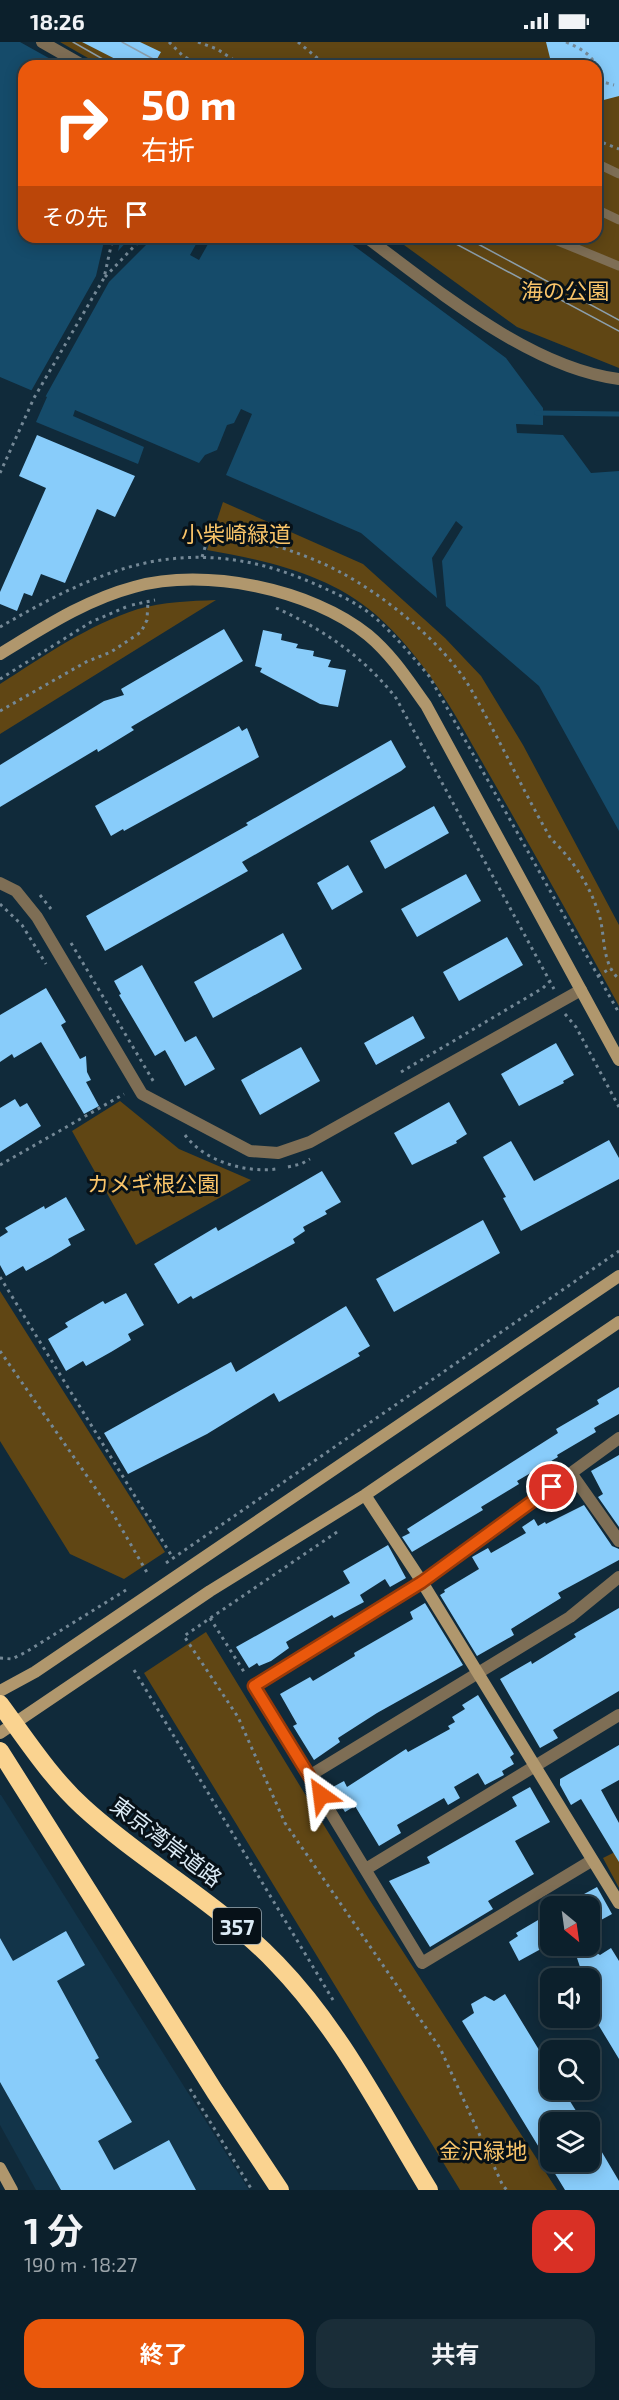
<!DOCTYPE html>
<html lang="ja">
<head>
<meta charset="utf-8">
<style>
	:root { --surface:#0c202c; --page:#1a2d38; --text:#f1f3f6; --muted:#9aa3a9; --line:#2c3e48; --accent:#ea580c }
	body { margin:0; font-family:"Exo 2","Noto Sans JP",sans-serif; background:var(--page); color:var(--text); height:100vh; display:flex; flex-direction:column; font-size:22px; white-space:nowrap }
	* { box-sizing:border-box; margin:0 }
	p { font-size:20px; color:var(--muted) }
	.icon { flex:none; width:33px; height:33px; fill:none; stroke:currentColor; stroke-width:2; stroke-linecap:round; stroke-linejoin:round }
	.map { position:relative; height:2148px; overflow:hidden }
	.side { display:flex; flex-direction:column; background:var(--surface); flex:1 }
	.side>* { flex:none }
	.guide { position:absolute; left:18px; top:18px; width:584px; height:183px; border-radius:18px; box-shadow:0 3px 15px #0003,0 0 0 2px var(--line); background:#ea580c; color:#fff; overflow:hidden }
	.needle { width:39px; rotate:151deg }
	.tools { position:absolute; left:540px; top:1854px; display:grid; gap:12px }
	.tools a { display:grid; place-items:center; width:60px; height:60px; border-radius:12px; background:var(--surface); box-shadow:0 3px 15px #0003,0 0 0 2px var(--line); font-size:30px }
	.pin { position:absolute; display:grid; place-items:center; width:51px; height:51px; color:#fff; margin:-26px; border:3px solid #fff; border-radius:50%; box-shadow:0 2px 6px #0007 }
	.me { position:absolute; width:66px; margin:-33px; rotate:329deg; stroke-linejoin:round; filter:drop-shadow(0 0 4px #0008) }
	.turn { display:flex; align-items:center; gap:21px; height:126px; padding:0 24px; font-size:27px }
	.turn .icon { width:78px; height:78px; stroke-width:2.5 }
	.turn b { display:block; font-size:42px; line-height:51px }
	.then { display:flex; align-items:center; height:57px; padding:0 24px; background:#0003; gap:12px; font-size:22px }
	.round { display:grid; place-items:center; flex:none; width:63px; height:63px; border-radius:18px; background:var(--page) }
	.head { display:flex; align-items:center; justify-content:space-between; height:102px; padding:0 24px }
	h1 { font-size:36px; font-weight:700; line-height:45px }
	.cta { display:flex; gap:12px; margin-top:auto; padding:12px 24px }
	.cta a { flex:1; height:69px; border-radius:18px; background:var(--accent); color:#fff; font-size:24px; font-weight:700; line-height:69px; text-align:center }
	.cta a+a { background:var(--page); color:var(--text) }
	.status { display:flex; justify-content:space-between; align-items:center; height:42px; padding:0 30px; background:var(--surface); direction:ltr }
	.status svg { height:16px; fill:currentColor }
	.map>svg:first-child { display:block }
	.built { fill:#123449 }
	.green { fill:#604614 }
	.water { fill:#154b6a }
	.pier { fill:#102a3a }
	.lines { fill:none; stroke-linecap:round; stroke-linejoin:round }
	.stream { stroke:#154b6a; stroke-width:5 }
	.building { fill:#88ccfa }
	.path { stroke:#748896; stroke-width:3; stroke-dasharray:3 4.5; stroke-linecap:butt }
	.lane { stroke:#7e6e55; stroke-width:9 }
	.street { stroke:#7e6e55; stroke-width:12 }
	.secondary { stroke:#b0976d; stroke-width:12 }
	.highway { stroke:#fad390; stroke-width:18 }
	.tram { stroke:#8c9fac; stroke-width:1.5 }
	.route-casing { stroke:#983908; stroke-width:15 }
	.route { stroke:#ea580c; stroke-width:10 }
	.labels { text-anchor:middle; dominant-baseline:central; stroke-width:6; stroke-linejoin:round; paint-order:stroke }
	.shield { fill:#071118; stroke:#9caab3; stroke-width:1.5 }
	.shield-label { font-size:21px; font-weight:bold; fill:#dcebf6 }
	.park-label { font-size:22px; fill:#f9c469; stroke:#071118 }
	.street-label { font-size:22px; fill:#dcebf6; stroke:#071118 }
</style>
</head>
<body>
<div class="status"><b>18:26</b><svg viewBox="0 0 49 12"><path d="M0 12V9h3v3zM5 12V6h3v6zM10 12V3h3v9zM15 12V0h3v12zM26 1h20v11H26zM47 4h2v5h-2z"/></svg></div>
<div class="map">
<svg width="619" height="2148" viewBox="0 0 619 2148">
	<rect width="100%" height="100%" fill="#102a3a"/>
	<path class="built" d="M0,1753H1L249,2148H36L0,2083Z"/>
	<path class="green" d="M60,0H619V326L517,285L393,195H596V24H102Z
		M223,460L363,522L445,596L481,634L523,703L619,883V964C579,891 538,818 497,746C461,684 430,620 375,572C329,532 265,518 207,508Z
		M216,558L0,692V642C44,614 88,583 138,567C163,560 190,559 216,558Z
		M120,1059L179,1107L251,1138L136,1203L72,1089Z
		M0,1249L165,1510L124,1537L70,1512L0,1399Z
		M206,1590L369,1857L557,2148H460L144,1631Z
		M619,1808V1846L603,1816Z"/>
	<path class="water" d="M0,0H20L63,24H24V195H200L190,213L199,218L212,195L221,199L224,195H342L506,316L543,366V383L516,382L517,391L563,393L591,431L619,429V789L539,644L446,564L442,519L463,485L456,479L432,516L437,556L361,491L226,433L252,372L241,367L234,381L227,383L217,408L205,413L199,421L75,368L73,374L144,405L138,422L36,380L47,355L0,335Z"/>
	<path class="pier" d="M105,195H121L118,209L131,195H154L109,240L38,368L43,357L30,351L96,234Z"/>
	<g class="lines">
		<path class="stream" d="M537,371L619,372"/>
	</g>
	<path class="building" d="M82,0H140L161,10L153,24H129Z
		M546,0H619V54L596,60V24H552Z
		M37,393L135,434L115,475L97,467L65,541L41,532L32,554L24,551L17,569L0,562V550L46,446L19,434Z
		M224,587L243,619L131,685L134,688L98,710L97,707L0,765V723L104,659L124,653L121,647Z
		M263,588L282,592L281,598L298,602L296,606L314,609L313,614L331,618L328,625L346,628L338,665L320,662L260,630L262,626L255,624Z
		M239,684L242,689L247,686L259,715L124,789L123,787L111,794L95,764Z
		M391,698L406,725L401,729L242,820L248,829L105,909L86,874L248,783L246,781Z
		M434,764L449,791L385,827L370,799Z
		M348,823L363,850L332,868L317,841Z
		M466,832L481,859L417,895L401,867Z
		M283,891L302,927L213,976L194,940Z
		M507,895L523,923L459,959L443,930Z
		M142,923L185,1000L196,994L215,1027L185,1044L165,1008L155,1014L119,953L121,952L114,939Z
		M46,946L66,980L61,983L80,1017L86,1014L87,1030L91,1038L86,1040L99,1064L84,1072L41,1000L14,1016L12,1012L0,1020V973Z
		M413,974L425,996L376,1023L364,1001Z
		M556,1001L574,1033L563,1039L564,1041L519,1064L501,1032Z
		M301,1005L320,1039L260,1073L241,1038Z
		M15,1057L20,1065L27,1061L41,1084L0,1110V1066Z
		M449,1060L467,1092L456,1099L457,1101L412,1123L394,1091Z
		M609,1098L619,1116V1137L521,1189L503,1156L506,1155L483,1115L511,1099L534,1139Z
		M322,1129L341,1160L325,1169L327,1172L303,1185L305,1189L293,1197L295,1201L193,1257L191,1254L178,1262L154,1222L216,1185L218,1189Z
		M66,1155L85,1188L68,1197L71,1203L51,1215L26,1229L23,1224L6,1234L0,1223V1195L8,1190L5,1186L44,1164L45,1167Z
		M483,1178L500,1211L394,1270L376,1237Z
		M126,1251L144,1283L128,1292L131,1298L111,1310L86,1324L83,1319L66,1329L48,1297L68,1285L65,1281L103,1259L105,1262Z
		M346,1264L370,1304L358,1311L360,1314L279,1360L274,1351L207,1392L128,1432L104,1391L231,1320L236,1330Z
		M619,1345V1372L594,1386L596,1390L557,1413L558,1415L517,1439L519,1442L481,1465L483,1468L412,1510L402,1495L410,1491L407,1487L558,1391L556,1387L599,1362L597,1358Z
		M619,1413V1485L598,1455L603,1452L591,1429Z
		M584,1463L612,1504L619,1507V1518L558,1551L561,1556L511,1587L514,1593L477,1614L440,1553L445,1550L444,1548L479,1527L472,1515L488,1506L491,1511L526,1491L522,1485L534,1477L538,1484L545,1480L546,1482Z
		M388,1503L406,1536L390,1545L385,1537L360,1553L364,1560L334,1576L332,1573L286,1600L289,1606L271,1619L259,1624L257,1621L249,1626L236,1605L350,1541L343,1529Z
		M425,1561L463,1623L377,1671L338,1696L340,1700L314,1718L293,1684L297,1682L280,1652L310,1635L313,1639L355,1614L354,1611L413,1577L410,1570Z
		M619,1566V1649L553,1688L558,1696L540,1706L500,1637L531,1619L532,1622L576,1595L574,1592Z
		M478,1653L514,1712L510,1715L514,1722L502,1729L504,1733L485,1743L478,1731L454,1745L460,1756L448,1763L444,1756L397,1783L401,1791L379,1804L355,1764L345,1770L331,1746L344,1739L347,1745L406,1707L408,1710L450,1687L448,1684L455,1680L452,1675L465,1667L462,1663Z
		M619,1703V1738L601,1748L619,1781V1820L581,1757L571,1763L560,1743V1737Z
		M530,1745L550,1780L515,1799L534,1832L488,1859L493,1867L430,1905L389,1839L430,1821L427,1815L517,1764L512,1755Z
		M597,1845L612,1872L590,1884V1864H562Z
		M550,1871V1902L519,1919L509,1900L518,1894L516,1891Z
		M66,1889L85,1923L57,1939L99,2016L95,2018L132,2080L98,2099L114,2128L169,2098L196,2148H61L0,2040V1896L13,1919Z
		M611,1906L619,1919V2017L590,1969V1936H562L580,1925L577,1916L591,1907L600,1913Z
		M505,1952L550,2026V2048H563L583,2080H550V2120H590V2090L619,2139V2148H565L462,1979L474,1971L471,1962L485,1954L494,1959Z"/>
	<g class="lines">
		<path class="path" d="M169,0L183,14L202,24
			M198,0L217,7L243,24
			M298,0L327,24
			M566,0C589,10 595,16 603,40L614,43
			M382,24L390,21L419,24
			M596,98L619,107
			M105,235L143,195
			M0,431L34,356L104,236L113,195
			M202,515L211,486C254,497 301,509 340,530C385,554 442,600 469,644C498,694 522,747 551,797C573,817 592,847 600,876C605,895 602,922 619,937
			M132,563L155,558
			M276,566C323,587 365,616 396,656L554,947
			M0,585C47,558 96,531 150,520C213,508 269,520 326,547C342,554 360,563 373,574C394,592 411,613 429,634L619,971
			M0,637L91,580L126,565
			M0,669L86,620L111,610L141,590L147,578L148,559
			M40,853L51,867
			M0,862L22,883L46,922
			M71,901L155,1042
			M598,934L611,926
			M565,972L576,985L619,1065
			M401,1030L543,946L550,939
			M185,1093C204,1119 245,1131 276,1127
			M0,1123L124,1052
			M288,1125L301,1122L310,1117
			M0,1235L173,1516
			M0,1309L112,1470L149,1534
			M337,1490L184,1594L238,1675L285,1781L440,2006L503,2144L507,2148
			M166,1521L619,1209
			M210,1576L246,1633
			M0,1616L12,1617L26,1610L126,1548
			M134,1628L333,1958
			M190,2047L252,2148"/>
		<path class="lane" d="M596,121L619,132
			M596,167L619,178
			M548,195L619,224"/>
		<path class="street" d="M42,0L84,24
			M366,195C436,247 530,326 619,337
			M0,841L16,849L37,875L142,1052L250,1109L278,1111L310,1100L581,948
			M571,1431L619,1499
			M309,1734L570,1575L619,1535
			M591,1819L422,1921L254,1644L422,1540L619,1396
			M366,1827L619,1673"/>
		<path class="secondary" d="M0,612C43,586 85,558 134,545C205,525 311,547 368,593C392,613 408,638 426,663L619,1018
			M365,1453L422,1540L619,1861
			M0,1649L35,1630L619,1234
			M0,1691L210,1549L365,1453L619,1280
			M0,2126L12,2148"/>
		<path class="highway" d="M0,1662C26,1697 51,1736 83,1765C144,1821 219,1861 277,1922C340,1987 382,2071 429,2148
			M0,1709L215,2050L280,2148"/>
		<path class="tram" d="M73,0L115,24
			M122,0L166,24
			M443,195L619,289
			M465,195L619,278"/>
	</g>
	<g class="lines">
		<g class="route-casing">
			<path id="route" d="M321,1753L254,1644L422,1540L552,1445"/>
		</g>
		<use href="#route" class="route"/>
	</g>
	<g class="labels">
		<rect class="shield" x="213" y="1866" width="48" height="36" rx="4.5"/>
		<g class="shield-label">
			<text x="237" y="1884">357</text>
		</g>
		<g class="park-label">
			<text x="565" y="248">海の公園</text>
			<text x="236" y="491">小柴崎緑道</text>
			<text x="153" y="1141">カメギ根公園</text>
			<text x="483" y="2108">金沢緑地</text>
		</g>
		<g class="street-label">
			<text transform="translate(167 1799) rotate(37)">東京湾岸道路</text>
		</g>
	</g>
</svg>
<div class="tools">
<a><svg class="needle" viewBox="-14 -14 28 28"><path d="M0-13l5 13h-10z" fill="#e53935"/><path d="M0 13l5-13h-10z" fill="#9aa3a9"/></svg></a>
<a><svg class="icon" aria-label="sound" viewBox="0 0 24 24"><path d="M4 9h4l5-4v14l-5-4H4zM17 9q2 3 0 6"/></svg></a>
<a><svg class="icon" aria-label="search" viewBox="0 0 24 24"><circle cx="10" cy="10" r="6"/><path d="M15 15l6 6"/></svg></a>
<a><svg class="icon" aria-label="layers" viewBox="0 0 24 24"><path d="M12 4l9 5-9 5-9-5zM3 14l9 5 9-5"/></svg></a>
</div>
<div class="pin" style="left:552px;top:1445px;background:#d93025"><svg class="icon" aria-label="arrive" viewBox="0 0 24 24"><path d="M6 21V4h12l-3 4 3 4H6"/></svg></div>
<svg class="me" style="left:321px;top:1753px" viewBox="-20 -20 40 40"><path d="M0-17L14 15 0 8-14 15z" fill="#ea580c" stroke="#fff" stroke-width="4"/></svg>
<div class="guide">
<div class="turn"><svg class="icon" aria-label="right" viewBox="0 0 24 24"><path d="M7 20v-9h11M14 6l5 5-5 5"/></svg><div><b>50 m</b>右折</div></div>
<div class="then">その先<svg class="icon" aria-label="arrive" viewBox="0 0 24 24"><path d="M6 21V4h12l-3 4 3 4H6"/></svg></div>
</div>
</div>
<section class="side">
<div class="head"><div><h1>1 分</h1><p>190 m · 18:27</p></div><a class="round" style="background:#d93025;color:#fff"><svg class="icon" aria-label="close" viewBox="0 0 24 24"><path d="M6 6l12 12M18 6L6 18"/></svg></a></div>
<div class="cta"><a>終了</a><a>共有</a></div>
</section>
</body>
</html>
